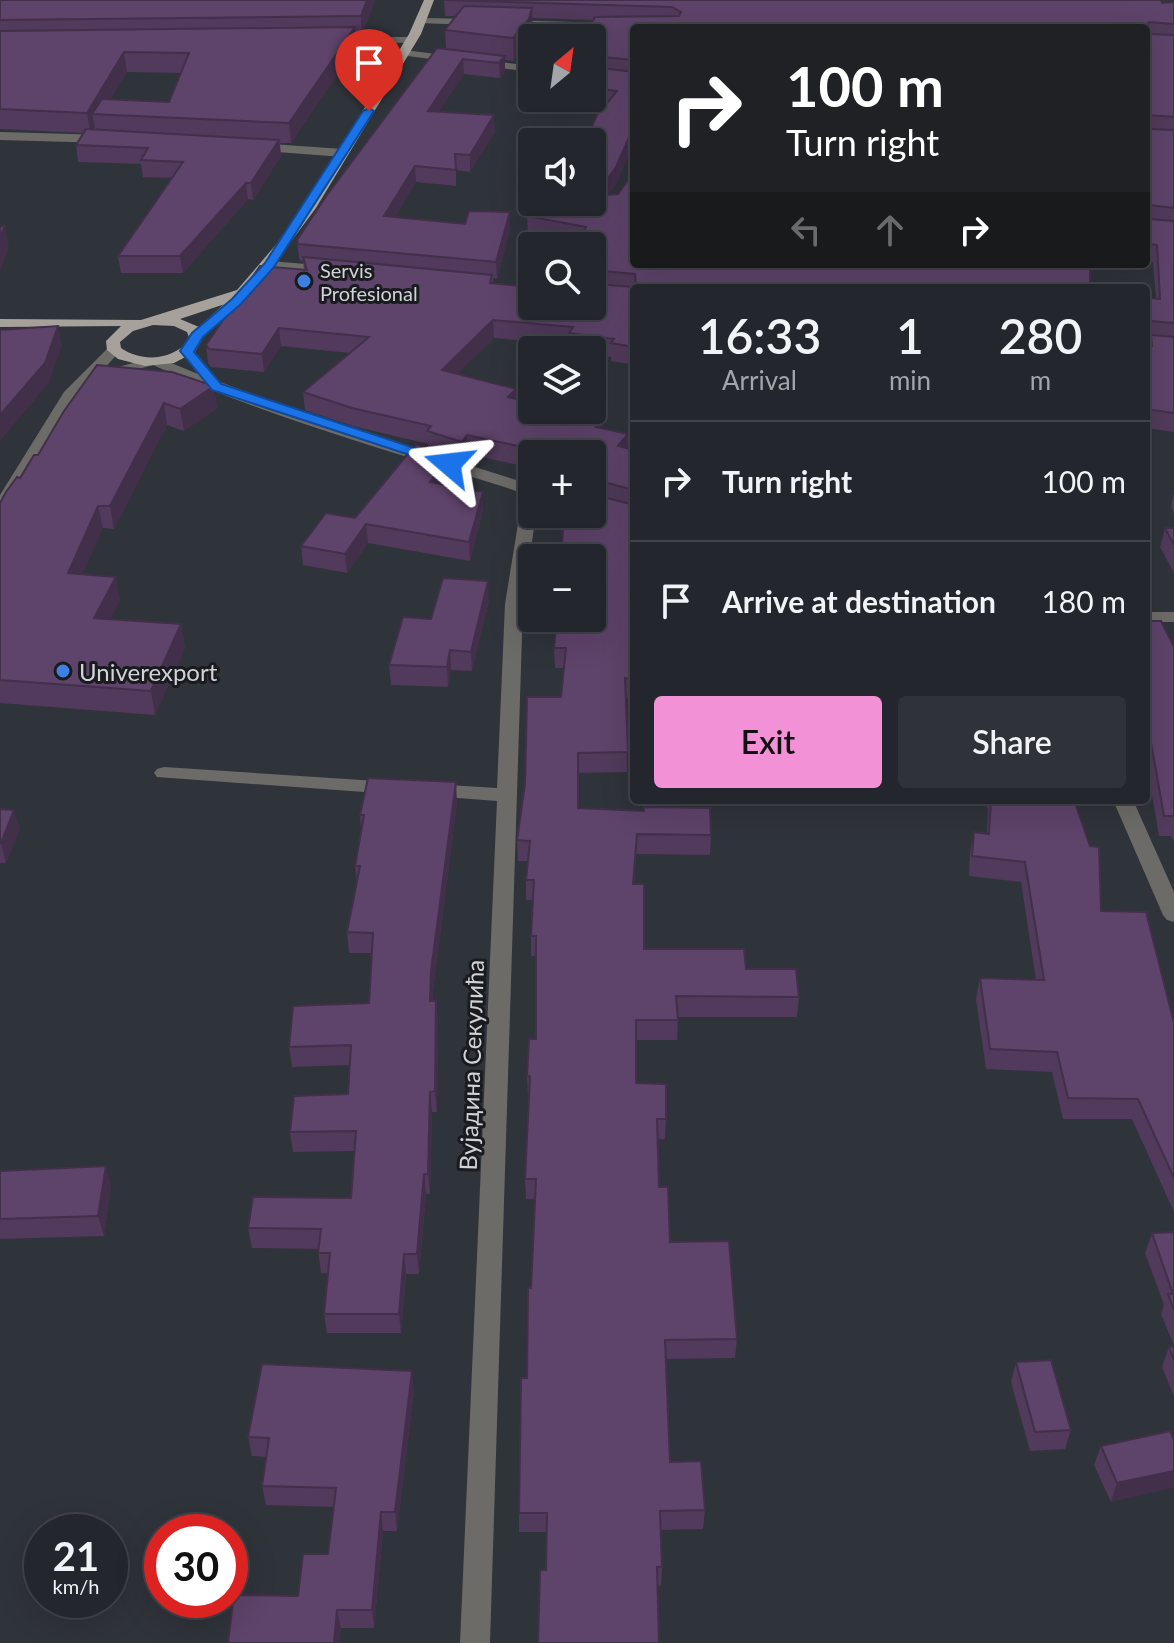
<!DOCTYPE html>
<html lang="en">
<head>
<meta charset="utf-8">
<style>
	:root { --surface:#23262c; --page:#2f3238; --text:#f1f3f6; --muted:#a3a5a9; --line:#404348; --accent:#f391d6 }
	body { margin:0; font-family:Lato,sans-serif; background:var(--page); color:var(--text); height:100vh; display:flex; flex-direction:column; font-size:30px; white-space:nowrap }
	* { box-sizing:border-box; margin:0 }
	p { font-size:26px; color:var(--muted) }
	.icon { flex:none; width:44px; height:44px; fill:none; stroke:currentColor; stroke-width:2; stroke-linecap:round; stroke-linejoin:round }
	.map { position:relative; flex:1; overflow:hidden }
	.side { position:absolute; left:630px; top:284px; width:520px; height:520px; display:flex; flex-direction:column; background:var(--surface); border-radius:8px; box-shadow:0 8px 32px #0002,0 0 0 2px var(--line) }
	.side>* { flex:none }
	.banner { position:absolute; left:630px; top:24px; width:520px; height:244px; border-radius:8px; box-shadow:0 8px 32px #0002,0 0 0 2px var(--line); background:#202124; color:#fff; overflow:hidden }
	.needle { width:52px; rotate:29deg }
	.buttons { position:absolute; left:518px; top:24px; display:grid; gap:16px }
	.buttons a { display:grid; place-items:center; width:88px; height:88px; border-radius:8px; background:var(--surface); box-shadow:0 8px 32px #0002,0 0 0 2px var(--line); font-size:40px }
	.speed { position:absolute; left:24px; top:1514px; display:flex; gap:16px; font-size:40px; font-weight:700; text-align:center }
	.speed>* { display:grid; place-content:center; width:104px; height:104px; border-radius:50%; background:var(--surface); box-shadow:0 8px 32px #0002,0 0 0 2px var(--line); line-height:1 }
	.speed small { font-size:20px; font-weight:400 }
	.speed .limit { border:12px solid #d22; background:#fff; color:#111 }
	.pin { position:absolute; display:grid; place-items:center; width:68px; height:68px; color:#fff; margin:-82px -34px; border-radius:50% 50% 50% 0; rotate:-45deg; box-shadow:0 0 8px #0007 }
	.pin .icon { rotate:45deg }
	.me { position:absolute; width:88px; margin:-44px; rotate:287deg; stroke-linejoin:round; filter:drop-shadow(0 0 6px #0008) }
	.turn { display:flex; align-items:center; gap:28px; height:168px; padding:0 24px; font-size:36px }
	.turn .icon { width:104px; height:104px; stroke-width:2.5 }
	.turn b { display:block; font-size:56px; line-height:68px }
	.lanes { display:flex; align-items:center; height:76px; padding:0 24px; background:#0003; justify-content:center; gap:40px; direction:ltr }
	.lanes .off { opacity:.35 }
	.eta { display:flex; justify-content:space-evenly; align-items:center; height:136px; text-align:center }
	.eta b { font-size:48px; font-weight:600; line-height:56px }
	.cta { display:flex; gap:16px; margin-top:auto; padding:16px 24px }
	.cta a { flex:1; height:92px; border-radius:8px; background:var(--accent); color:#111; font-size:32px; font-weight:600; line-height:92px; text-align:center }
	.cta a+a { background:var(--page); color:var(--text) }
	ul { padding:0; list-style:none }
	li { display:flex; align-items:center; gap:24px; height:120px; padding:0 24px; border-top:2px solid var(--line) }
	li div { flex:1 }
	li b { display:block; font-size:30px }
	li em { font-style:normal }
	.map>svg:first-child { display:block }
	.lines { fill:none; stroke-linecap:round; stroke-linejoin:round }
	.minor { fill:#6d6b67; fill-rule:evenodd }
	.major { fill:#a6a29b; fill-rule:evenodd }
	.wall { fill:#513a5b; fill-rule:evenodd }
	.shaded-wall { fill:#422f4a }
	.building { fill:#5e436a; stroke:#422f4a; stroke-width:2 }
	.route { fill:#1a73e8; stroke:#114b97; stroke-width:2 }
	.shop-dot { fill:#3f7fe0; stroke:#191b1e; stroke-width:3 }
	.labels { text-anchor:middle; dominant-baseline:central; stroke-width:6; stroke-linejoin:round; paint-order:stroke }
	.far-poi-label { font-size:20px; fill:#d0d2d7; stroke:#191b1e; text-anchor:start }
	.poi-label { font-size:24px; fill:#d0d2d7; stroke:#191b1e; text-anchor:start }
	.street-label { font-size:24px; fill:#d0d2d7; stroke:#191b1e }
</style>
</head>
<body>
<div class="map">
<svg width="1174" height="1643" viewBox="0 0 1174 1643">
	<rect width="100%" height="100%" fill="#2f333a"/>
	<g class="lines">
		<path class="minor" d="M421,18L476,19L482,22L476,25L417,23L415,21Z
			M508,20L672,25L678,28L634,30L504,25V21Z
			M328,37H411L417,40L411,43L324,42L322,40Z
			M404,50L532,66V72L400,55L398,53Z
			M0,132L108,135L114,139L108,143L0,140Z
			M256,143L343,149L349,153L343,157L252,150V144Z
			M270,261L329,266L336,270L329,274L265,268V262Z
			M114,346L121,350L102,371L157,357L198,374L180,351L182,348H192L220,382L315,417L532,485V514H536L523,604L490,1643H460L497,801L432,796L422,790L432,784L497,788L505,604L523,493C399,453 271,419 153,365L100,380L94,378L75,398L8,508L0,513V495L64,392L109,347Z
			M1146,612H1174V622H1146Z
			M164,767L392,782L402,788L392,794L157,777L154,773L157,769Z
			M1113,800H1133L1174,892V922L1167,920L1163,915Z"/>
		<path class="major" d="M424,0H434L421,34L316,208L263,279L203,338L195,352L174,363L145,366L118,359L107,350L106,341L121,326L0,327V319L141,320L237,290L280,240L326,172L409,34ZM224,304L199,327L180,319L225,304ZM153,325L174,326L187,332L190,340C172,360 143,363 121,348L120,342L133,331Z"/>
	</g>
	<path class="wall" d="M0,0H375L362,35H355L356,47L291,143H280L281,156L253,200L248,199L183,273H121L118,256L172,178L143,177L141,164L78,162L76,145L83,133L0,129ZM127,72L181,73L169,102L110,100Z
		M444,1L1174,2V432L1146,428V345H1149L1150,339H1147L1146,314L1149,298H1156L1153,262L1146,261V28H634V142L616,184L607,195L634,264H1090L634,288V365L611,361V357L592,354V350H570V345L494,338L457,374L516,389V399L603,419V428L628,434L627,448L634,450V700L626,698L627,772L578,773V808L711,835L710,855L636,854L634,884L644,949L746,969L799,997L797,1017H678L677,1040H636V1083L666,1119L665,1139H658L659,1187L670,1242L737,1339L735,1358L666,1359L670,1462L705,1510L703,1529L661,1530L662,1567L661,1586L546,1570L547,1532H519V1513L527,1378L535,1199H526L525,1179L529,1096H528L527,1076L536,1039L537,990L536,956H531V936L533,900H526V880L528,861H518L517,840L561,697L564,668H555L554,648L592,454H532V468L468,454L463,460L451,457L452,474L444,484L483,492V510L470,561L368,543L347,573L303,565L301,546L355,518L428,448V444L353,426L305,410L303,392L350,353L281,346L264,372L211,367L208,363L206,345L304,270L303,261H300L299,257L297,240L446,49L445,30L456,16H445ZM532,18L593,20L592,98H557V99L605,106L592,202L527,216L528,233L578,243L592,306L493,283V278L497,279L510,229V212L465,224L395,217L416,182L456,186V170L470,172L495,131L439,111L464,74L500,78L505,72V60L514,61L529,41L533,30Z
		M214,386L217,408L184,431L167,425L114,529L103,528L82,574L120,600L110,619L181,624L185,648L155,715L0,703V503L38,455L64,411Z
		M1174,492V515L1171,506Z
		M1165,528H1174V573L1160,547Z
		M489,600L472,671L451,670L448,687L391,685L389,665L431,619Z
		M1146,621L1174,647V842L1171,836H1159L1146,760Z
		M985,800H1074L1101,911L1174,1023V1212L1132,1119H1063L1052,1072L986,1069L976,999L980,978L1036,980L1021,882L969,876L970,852L974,832L987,833L988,810Z
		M457,802L433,991L432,1001H436L438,1021L437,1112H432L430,1194H426L419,1274H406L401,1333H327L324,1314L328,1273H321L318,1249L252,1248L248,1228L351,1198L354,1151L293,1152L290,1132L348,1094L350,1065L292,1067L289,1047L369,1003L372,953H349L347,932L357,883L355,866L361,829L360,815Z
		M0,809L20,829L6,863H0Z
		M0,1171L111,1186L104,1236L0,1239Z
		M1174,1232V1346L1161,1314L1164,1305L1145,1253L1152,1233Z
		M1174,1346V1397L1162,1367L1169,1347Z
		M1016,1362L1071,1430L1065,1449L1030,1451L1011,1382Z
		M414,1390L397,1531H383L374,1628H341L339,1643H228L298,1596L328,1554L334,1507L266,1505L262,1486L266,1457L252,1456L248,1437Z
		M1170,1431L1111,1502L1094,1465L1101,1446Z"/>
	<path class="shaded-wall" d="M367,0H375L362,35L361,16Z
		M532,8L533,30L529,41L514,61L513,38Z
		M355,27L356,47L291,143L289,123Z
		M124,52L127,72L102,114H92L95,127L91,134L87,113Z
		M505,56V72L500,78L499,63Z
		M463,59L464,74L429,127L428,111Z
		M494,115L495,131L470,172V155Z
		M634,126V142L616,184L601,204V188Z
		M279,140L281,156L253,200L251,183Z
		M415,166L416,182L386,233L384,216Z
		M246,183L248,199L183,273L180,256Z
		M510,212V229L497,279L496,262Z
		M5,226L9,247L0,271V237Z
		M493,320L494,338L443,388L442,370Z
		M58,326L62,346L49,383L0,441V415Z
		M279,328L281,346L264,372L262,354Z
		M214,386L217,408L184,431L180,409Z
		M516,389L517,407L508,397Z
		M164,403L167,425L114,529L110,506Z
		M603,419V437L596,427Z
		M628,434L627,452L618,446Z
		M467,435L468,454L463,460L462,442Z
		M451,455L452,474L431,501L430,482Z
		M483,492V510L470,561L469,542Z
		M98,506L103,528L72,596L68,573Z
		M366,524L368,543L347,573L345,554Z
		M116,577L120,600L99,642L94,618Z
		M488,581L489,600L472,671L471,652Z
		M181,624L185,648L155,715L151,691Z
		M450,650L451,670L448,687L447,667Z
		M456,782L457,802L433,991L432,1022L430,1001L431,971Z
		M14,810L20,829L6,863L1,843Z
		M436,1001L438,1021L437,1112L435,1091Z
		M430,1092L432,1112L430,1194L428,1174Z
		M106,1166L111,1186L104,1236L98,1216Z
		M424,1174L426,1194L419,1274L417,1254Z
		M404,1254L406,1274L401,1333L399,1314Z
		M412,1371L414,1390L397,1531L395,1512Z
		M1174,1471V1488L1111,1502L1117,1483Z
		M381,1512L383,1531L374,1628L372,1610Z
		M337,1610L341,1628L339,1643H334Z"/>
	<path class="building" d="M0,0H367L361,16L0,20Z
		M444,0H1161L1162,3L1174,2V24L1149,22L1146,30V28H634V60L592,56V38H583L595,17L679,16L681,12L672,7Z
		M464,6L532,8L529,19L513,38L445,30Z
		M355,27L289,123L92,114L102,99L169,102L189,53L124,52L87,113L0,109V31Z
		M1146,31L1149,34L1174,35V117L1149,115L1146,126L1149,129L1174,130V208L1150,205L1146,208L1149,219L1174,221V323L1150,321L1149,298L1160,299L1157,245L1146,243Z
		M437,48L505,56L499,63L463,59L428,111L494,115L470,155L455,154L456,170L415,166L384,216L465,224L469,211L510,212L496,262L298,244L297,240L327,195Z
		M592,67L634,72V126L616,167L601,188L605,195L618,194L634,172V264H1090V288H634V347L611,343L614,339L569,333L573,327L493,320L442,370L516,389L508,397L532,403V410H564L603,419L596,427L628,434L618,446L634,450V490L592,479V454H555L467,435L462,442L427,431L431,426L352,408L303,392L369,337L279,328L262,354L209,349L206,345L260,266L307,270L303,257L492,275L490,283L532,287V306H592V284L636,287L635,274L592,270V246H577L586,227L527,216L535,202H592V142H585L597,115L617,91L592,88Z
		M86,129L279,140L251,183H246L180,256H118L183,162L141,160L148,148L76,145Z
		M0,226H5L0,237Z
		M58,326L45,363L0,415V330Z
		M1151,335L1174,337V413L1146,409V345L1152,346Z
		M97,365L172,372L214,386L180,409L164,403L110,506H98L68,573L116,577L94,618L181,624L151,691L0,680V503L6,492L17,477L20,478L34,455H38L64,411Z
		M416,444L451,455L430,482L483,492L469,542L366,524L345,554L301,546L326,513L355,518Z
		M592,494L634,505V680L625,678L628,752L578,753V808L644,811V807L710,808L711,835L637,834L633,884H644V949H744L746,969H796L799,997L676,996L678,1020H636V1083L666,1084V1119H657L659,1187H668L670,1242L729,1241L737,1339L665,1340L670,1462L701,1461L705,1510L660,1511L662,1567H657L659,1643H538L540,1570H546L547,1513H519L521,1378H527L528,1288H531L536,1179H525L530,1076H527L529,1039H536V936H531L534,880H526L530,841L517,840L525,784L527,697H561L566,648H554L557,618H592V558H561L564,514H592Z
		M1165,528H1174V545Z
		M443,578L488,581L471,652L450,650L447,667L389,665L403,617L431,619Z
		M1146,621H1161L1174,647V816H1164L1149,731H1146Z
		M368,778L456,782L431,971L430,1001H436L435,1091L430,1092L428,1174H424L417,1254H404L399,1314H324L330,1253H318L321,1229L248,1228L253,1197L351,1198L356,1131L290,1132L294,1096L348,1094L351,1045L289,1047L293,1006L369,1003L373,933L347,932L360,866H355L364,815H360Z
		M991,800H1074L1090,846L1099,847L1101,911L1146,912L1174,1023V1178L1138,1099L1068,1098L1057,1052L990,1049L980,978L1044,980L1025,862L972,856L974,832L989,834Z
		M0,809L14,810L1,843H0Z
		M106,1166L98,1216L0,1219V1171Z
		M1174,1232V1310L1168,1294H1173L1152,1233Z
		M1174,1346V1360L1169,1347Z
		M1051,1360L1071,1430L1035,1432L1016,1362Z
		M262,1364L412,1371L395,1512H381L372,1610H337L334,1643H228L234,1595L298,1596L303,1554H328L336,1488L262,1486L269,1438L248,1437Z
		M1170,1431L1174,1440V1471L1117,1483L1101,1446Z"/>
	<path class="route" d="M369,108L374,111L274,267L241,304L203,337L194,352L221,384L454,461L456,464L449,468L212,390L180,351L192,333L232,299L265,263L363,111Z"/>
	<g class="shop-dot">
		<circle cx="304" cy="281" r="8"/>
		<circle cx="63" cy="671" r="8"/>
	</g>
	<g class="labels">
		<g class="far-poi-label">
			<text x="320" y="270">Servis<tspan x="320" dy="23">Profesional</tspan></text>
		</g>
		<g class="poi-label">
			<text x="79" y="671">Univerexport</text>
		</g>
		<g class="street-label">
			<text transform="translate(471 1065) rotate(-88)">Вујадина Секулића</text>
		</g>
	</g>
</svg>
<div class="buttons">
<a><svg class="needle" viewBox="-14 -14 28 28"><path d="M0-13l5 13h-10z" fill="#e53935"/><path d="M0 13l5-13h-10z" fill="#a3a5a9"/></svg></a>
<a><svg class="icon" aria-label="sound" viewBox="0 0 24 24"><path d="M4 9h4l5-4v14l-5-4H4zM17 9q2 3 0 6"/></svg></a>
<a><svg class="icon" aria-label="search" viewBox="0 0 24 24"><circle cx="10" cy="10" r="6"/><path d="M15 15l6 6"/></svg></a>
<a><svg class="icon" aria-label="layers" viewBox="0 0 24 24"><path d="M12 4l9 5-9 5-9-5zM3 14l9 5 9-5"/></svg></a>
<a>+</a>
<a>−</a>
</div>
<div class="speed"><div>21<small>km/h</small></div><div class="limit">30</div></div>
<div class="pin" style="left:369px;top:111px;background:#d93025"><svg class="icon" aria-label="arrive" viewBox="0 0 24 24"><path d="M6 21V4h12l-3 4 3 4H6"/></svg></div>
<svg class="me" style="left:449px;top:464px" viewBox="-20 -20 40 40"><path d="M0-17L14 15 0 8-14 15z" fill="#1a73e8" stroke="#fff" stroke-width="4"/></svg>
<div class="banner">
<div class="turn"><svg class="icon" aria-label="right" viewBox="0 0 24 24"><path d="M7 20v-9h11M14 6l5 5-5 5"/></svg><div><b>100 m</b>Turn right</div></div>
<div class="lanes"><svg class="icon off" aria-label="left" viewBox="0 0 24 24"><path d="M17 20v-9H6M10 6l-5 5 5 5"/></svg><svg class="icon off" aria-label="ahead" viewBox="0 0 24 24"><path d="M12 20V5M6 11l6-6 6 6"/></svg><svg class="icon" aria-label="right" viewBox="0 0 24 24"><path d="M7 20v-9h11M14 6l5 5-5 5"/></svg></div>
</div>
<section class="side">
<div class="eta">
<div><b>16:33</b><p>Arrival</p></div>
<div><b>1</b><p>min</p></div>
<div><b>280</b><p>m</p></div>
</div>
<ul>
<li><svg class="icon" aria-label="right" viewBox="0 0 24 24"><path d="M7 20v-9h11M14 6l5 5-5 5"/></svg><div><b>Turn right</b></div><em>100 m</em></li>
<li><svg class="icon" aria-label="arrive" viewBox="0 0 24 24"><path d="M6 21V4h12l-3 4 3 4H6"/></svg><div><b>Arrive at destination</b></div><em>180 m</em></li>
</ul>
<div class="cta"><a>Exit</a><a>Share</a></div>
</section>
</div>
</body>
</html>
